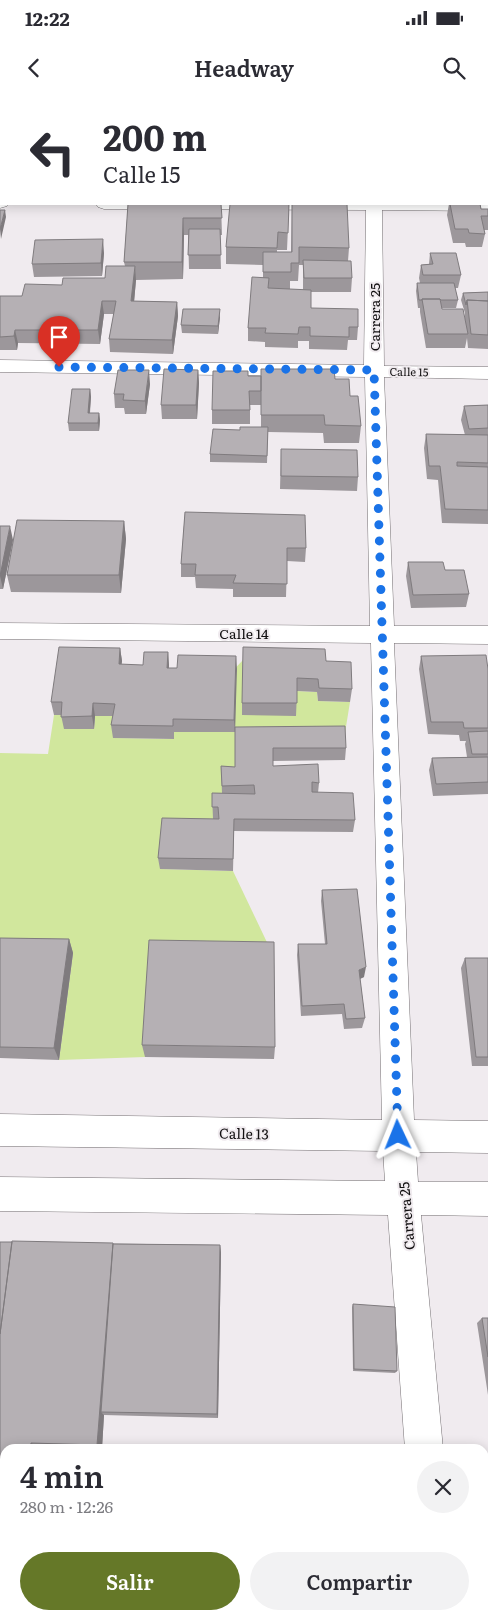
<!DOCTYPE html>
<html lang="es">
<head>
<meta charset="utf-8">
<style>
	:root { --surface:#fff; --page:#f2f2f3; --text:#2b2b33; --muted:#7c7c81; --accent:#657828 }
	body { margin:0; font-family:Literata,serif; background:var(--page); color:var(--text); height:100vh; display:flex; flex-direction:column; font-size:19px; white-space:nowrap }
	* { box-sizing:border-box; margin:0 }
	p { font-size:16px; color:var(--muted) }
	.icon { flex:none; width:28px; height:28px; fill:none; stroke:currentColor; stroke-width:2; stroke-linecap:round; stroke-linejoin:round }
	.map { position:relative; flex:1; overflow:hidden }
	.side { position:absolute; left:0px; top:1344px; width:489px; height:176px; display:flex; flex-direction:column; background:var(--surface); border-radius:15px 15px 0 0; box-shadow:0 2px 12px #0003 }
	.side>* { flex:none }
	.guide { position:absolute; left:0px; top:0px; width:489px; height:105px; box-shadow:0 2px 12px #0003; background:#fff; color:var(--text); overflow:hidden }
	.pin { position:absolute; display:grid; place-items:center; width:42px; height:42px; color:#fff; margin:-51px -21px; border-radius:50% 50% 50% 0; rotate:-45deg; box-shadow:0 0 5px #0007 }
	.pin .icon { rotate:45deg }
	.me { position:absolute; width:55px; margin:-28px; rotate:358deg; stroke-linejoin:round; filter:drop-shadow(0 0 4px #0008) }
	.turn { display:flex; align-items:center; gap:18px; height:105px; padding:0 20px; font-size:22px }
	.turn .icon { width:65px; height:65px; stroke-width:2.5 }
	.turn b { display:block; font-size:35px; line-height:42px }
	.round { display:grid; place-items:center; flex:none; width:52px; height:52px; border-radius:26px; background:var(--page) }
	.headline { display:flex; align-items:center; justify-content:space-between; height:85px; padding:0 20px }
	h1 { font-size:30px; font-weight:600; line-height:38px }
	.action { display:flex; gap:10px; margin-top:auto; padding:10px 20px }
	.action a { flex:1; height:58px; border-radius:30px; background:var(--accent); color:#fff; font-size:20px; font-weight:600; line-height:58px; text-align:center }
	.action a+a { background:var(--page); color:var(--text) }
	.status { display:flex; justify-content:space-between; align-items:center; height:35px; padding:0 25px; background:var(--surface); direction:ltr }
	.status svg { height:14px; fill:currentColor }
	header { display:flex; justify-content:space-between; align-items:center; height:65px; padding:0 20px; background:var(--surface); font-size:22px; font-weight:600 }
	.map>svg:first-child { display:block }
	.green { fill:#d1e79d }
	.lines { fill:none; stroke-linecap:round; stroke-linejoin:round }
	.street-casing { stroke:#757073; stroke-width:1 }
	.street { fill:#fff; fill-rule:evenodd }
	.wall { fill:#9c979b; fill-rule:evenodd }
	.shaded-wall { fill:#7f7b7e }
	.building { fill:#b5b0b4; stroke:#7f7b7e }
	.route { stroke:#1a73e8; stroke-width:9; stroke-dasharray:0 16.2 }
	.labels { text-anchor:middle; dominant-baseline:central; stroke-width:4; stroke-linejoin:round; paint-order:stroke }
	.far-street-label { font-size:11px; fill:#121011; stroke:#f0ebef }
	.street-label { font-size:14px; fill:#121011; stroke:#f0ebef }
</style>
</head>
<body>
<div class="status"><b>12:22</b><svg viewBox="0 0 49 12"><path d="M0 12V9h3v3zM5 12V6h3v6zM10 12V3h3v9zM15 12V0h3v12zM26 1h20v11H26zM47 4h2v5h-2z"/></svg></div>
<header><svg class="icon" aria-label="back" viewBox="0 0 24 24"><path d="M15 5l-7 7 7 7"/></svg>Headway<svg class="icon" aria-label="search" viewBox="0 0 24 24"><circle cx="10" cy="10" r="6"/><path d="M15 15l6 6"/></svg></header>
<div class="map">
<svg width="488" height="1519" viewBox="0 0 488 1519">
	<rect width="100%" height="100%" fill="#f0ebef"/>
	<path class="green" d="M243,560L296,591L317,592L318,601L350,602L344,639H235V679L222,697L219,719L220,731L160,769L233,771L273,855L145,957L59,960L73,853L0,851V653L48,654L54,615H65L94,629L95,616H117L114,638L174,639V632Z"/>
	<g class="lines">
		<g class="street-casing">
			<path id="street" d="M373,0H387V1H373Z
				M0,98L1,104H9L7,106L0,108Z
				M488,101V111L382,110L384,266L488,267V279L384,277L394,526H488V544L394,543L414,1020L488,1021V1053L416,1052L418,1082H488V1116L421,1115L443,1349H405L388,1115L0,1111V1077L385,1081L383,1051L0,1046V1014L382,1020L371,543L0,539V523L370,526L365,277L0,272V260L364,265L366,110L104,109L98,107L96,104H488Z
				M416,1515H456L457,1519H417Z"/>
		</g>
		<use href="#street" class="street"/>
	</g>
	<path class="wall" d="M62,0H72V1H62Z
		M128,104H221L222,135H220L221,169H189L188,135H184L183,179L136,180L134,201L177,202L178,216L173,254L110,252L109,239L114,214H104L100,244L18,243L17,250H0V196H22L62,185L105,178L125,166L124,162Z
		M289,104L287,150H277V152H291L292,104L349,148L348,161L352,178L351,192H311V208L358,227L357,240H348L347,250L309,249V241H298V248L265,247V242L248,241V228L263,178V165L226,164V147ZM299,165H303V190L290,189V181H298Z
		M449,104H480L481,109H488V130H484L485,134L482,147H466L465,143H453L447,115Z
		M104,153L102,176L34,177L32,164Z
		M430,153L461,175L458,188H455L458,200L456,208H442V209L465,221V213L461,200L463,193L488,192V249L468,248L467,238L465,248H426L420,212V208H418L416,191L417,183H420L419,178L421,165L429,164Z
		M220,217L218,234L182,233L181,225Z
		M198,270L199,283L197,319H162L161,305Z
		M248,276L335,279L350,296L361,326L359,343H324L323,333L268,332L267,363L210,362V354L240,330L261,327V305H250V324H212V310Z
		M150,284L146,314H125L124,308H115L114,294Z
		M90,289L91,297L90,313H99L100,320L99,331H69L68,323Z
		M488,305V424L442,423L438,380L427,379L424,348L426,334L465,335L461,320L464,306Z
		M281,349L358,377L357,391L280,389Z
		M185,412L306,448L305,462L287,461L286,497H233V489L196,488L195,477H181V464Z
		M124,421L126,439L121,493L11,492L7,475Z
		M0,426L13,440L3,489H0Z
		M408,462L445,470L469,494L466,507L411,508L406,476Z
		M120,548L122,561L121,565H143L168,552L169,568H177L236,556L235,632H174V639L113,638L111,625L113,616H95L94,629H64L61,615H54L51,602Z
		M421,556L488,569V694L433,696L429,670L432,658L467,657L465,644L466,641H460L459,635L428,634L419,569Z
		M326,561L352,589L350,602L318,601L317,592L297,591L296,616L242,615V603Z
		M235,627L346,648L345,660L273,661V666L319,683L318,693L355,720L353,732L234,731L233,771L160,769L158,758L219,719H213L212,693H222L221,666L235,667Z
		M322,790L364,877L360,879L365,918L362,928L344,929L342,914L301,916L297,855L298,844H325L321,801Z
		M0,838L69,839L73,853L59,960L0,958Z
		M465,858H488V966H472L461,868Z
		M142,945L275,947L274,959L145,957Z
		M0,1142L220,1145L221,1153L218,1318L104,1315L102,1348L38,1346L5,1515H88L87,1519H0Z
		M353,1204L397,1271L395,1273L353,1271L352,1207Z
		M482,1218H488V1295L477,1223Z"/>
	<path class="shaded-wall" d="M1,24V49L0,54V26Z
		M5,110L6,117L1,139L0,129Z
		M183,118L184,135L183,179L182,162Z
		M103,139L104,153L102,176L101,163Z
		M135,166L136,180L133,214L131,201Z
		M102,201L104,214L100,244L98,230Z
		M177,202L178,216L173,254L172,240Z
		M220,209V217L218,234V226Z
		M15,230L18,243L17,250L14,236Z
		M149,270L150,284L146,314L145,301Z
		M198,270L199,283L197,319L196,305Z
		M90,289L91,297L89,320L88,313Z
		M99,313L100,320L99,331L98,323Z
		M124,421L126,439L121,493L119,475Z
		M10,426L13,440L3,489L0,476Z
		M120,548L122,561L120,577L119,564Z
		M168,552L169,565L168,581L167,568Z
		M236,556L237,569L235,632L234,620Z
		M93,603L95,616L94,629L92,616Z
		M69,839L73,853L59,960L54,948Z
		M366,867L364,877L357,880L359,870Z
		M113,1143L101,1312L104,1315L102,1348L97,1345Z
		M220,1145L221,1153L218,1318L217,1314Z
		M31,1343L38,1346L37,1349H30Z
		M82,1515H88L87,1519H82Z"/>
	<path class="building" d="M128,104H221L222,118H183L182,162H124Z
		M230,104H289L288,133L278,132L277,148L226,147Z
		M292,104H347L349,148L299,147V163H291V172H263V152H292Z
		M450,104H480L481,109H488V116H481L485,134L469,133L468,129H455Z
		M0,110H5L0,129Z
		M189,129H220L221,155H188Z
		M103,139L101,163L32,164L35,140Z
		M430,153H456L461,175H423L421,165L433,164Z
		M303,160L351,161L352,178H304Z
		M106,166H135L131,201L177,202L172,240L109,239L116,201H102L98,230H15L14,236L0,237V196H22L25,184L62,185L63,178H105Z
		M252,177L269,178L268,188L311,190V208L358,209V227H349V237L310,236V227H299L298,234L265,233L266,228H248Z
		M417,183H454L458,200H441L440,199H422V200H419Z
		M488,192V201L467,200L466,205L463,193Z
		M422,199H440L442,209H463L468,234H428Z
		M467,200L488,201V235L471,234Z
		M183,209H220L218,226L181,225Z
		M164,269L198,270L196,305H161Z
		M261,269H334L335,279H349L350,296H358L361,326L325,325L324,315H261Z
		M118,270H149L145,301L123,300L124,294H114Z
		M213,271H248V276H261V291H249L250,310H212Z
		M72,289H90L88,313H99L98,323H68Z
		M488,305V328L469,329L464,306Z
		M240,327H268L267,356L210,354L213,329L240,330Z
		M426,334L488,335V363L457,362V366L488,367V410L445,409L440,366H429Z
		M281,349L357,350L358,377L281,376Z
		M185,412L305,415L306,448H287V484L233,483L236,475H195L196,464H181Z
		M17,420L124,421L119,475H7Z
		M0,426H10L0,476Z
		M408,462H443L445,470H464L469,494L413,495Z
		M59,547L120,548L119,564L143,565L144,552H168L167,568H177L178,555L236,556L234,620L173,619V626L111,625L115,604L93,603L92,616L61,617L62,602H51Z
		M243,547L325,549L326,561L351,562L352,589L319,588L318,579L297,578V603H242Z
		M486,555L488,569V628H464L463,622H431L421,556Z
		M345,626L346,648H273V666L318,664L319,683L312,682V692L353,693L355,720L234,719L233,759L158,758L162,718L219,719L218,707H212V693L255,694L254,685L222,686L221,666L235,667V627Z
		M488,631V654H472L468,632Z
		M488,657V682L436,684L432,658Z
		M357,789L366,867L359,870L365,918L346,919L344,904L302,906L298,844H327L322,790Z
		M0,838L69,839L54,948L0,947Z
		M149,840L274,842L275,947L142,945Z
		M465,858H488V957H476Z
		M12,1141L113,1143L97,1345L31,1343L30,1349H5V1515H82V1519H0V1234Z
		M0,1142H12L0,1234Z
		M113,1144L220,1145L217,1314L101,1312Z
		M353,1204L395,1207L397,1271L354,1269Z
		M482,1218H488V1257Z
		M236,1515H382V1519H236Z"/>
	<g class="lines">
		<path class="route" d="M59,267L374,270L398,1035"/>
	</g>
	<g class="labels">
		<g class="far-street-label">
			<text transform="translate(409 271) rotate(1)">Calle 15</text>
		</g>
		<g class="street-label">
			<text transform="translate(374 217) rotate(-90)">Carrera 25</text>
			<text x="244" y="533">Calle 14</text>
			<text transform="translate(244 1033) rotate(1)">Calle 13</text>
			<text transform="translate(406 1116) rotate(-95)">Carrera 25</text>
		</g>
	</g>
</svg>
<div class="pin" style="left:59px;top:267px;background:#d93025"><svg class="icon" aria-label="arrive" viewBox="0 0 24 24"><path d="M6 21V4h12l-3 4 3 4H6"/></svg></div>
<svg class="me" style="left:398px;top:1035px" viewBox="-20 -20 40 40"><path d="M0-17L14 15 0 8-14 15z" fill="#1a73e8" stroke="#fff" stroke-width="4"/></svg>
<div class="guide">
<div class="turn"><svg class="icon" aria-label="left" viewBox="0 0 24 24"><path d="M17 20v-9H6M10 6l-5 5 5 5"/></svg><div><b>200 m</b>Calle 15</div></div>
</div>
<section class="side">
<div class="headline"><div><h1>4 min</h1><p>280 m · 12:26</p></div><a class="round"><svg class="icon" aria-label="close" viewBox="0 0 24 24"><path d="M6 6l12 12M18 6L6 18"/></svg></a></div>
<div class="action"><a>Salir</a><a>Compartir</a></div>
</section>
</div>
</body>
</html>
